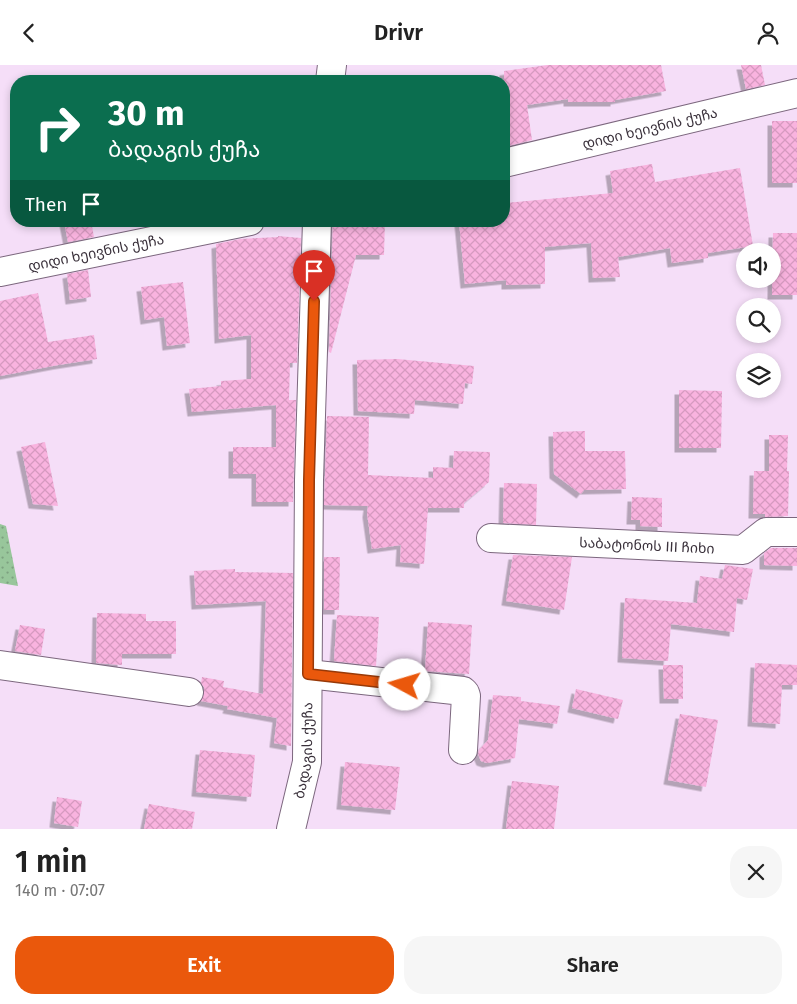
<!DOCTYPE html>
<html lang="en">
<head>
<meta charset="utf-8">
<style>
	:root { --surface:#fff; --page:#f6f6f6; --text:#222; --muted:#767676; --accent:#ea580c }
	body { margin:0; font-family:"Fira Sans","Noto Sans Georgian",sans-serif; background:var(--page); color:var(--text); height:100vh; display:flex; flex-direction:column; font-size:19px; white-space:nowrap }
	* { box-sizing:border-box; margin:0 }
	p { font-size:16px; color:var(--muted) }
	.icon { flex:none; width:28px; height:28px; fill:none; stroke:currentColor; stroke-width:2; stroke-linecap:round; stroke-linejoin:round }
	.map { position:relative; height:764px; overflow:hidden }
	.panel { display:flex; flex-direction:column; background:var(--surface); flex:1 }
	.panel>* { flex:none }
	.top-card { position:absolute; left:10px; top:10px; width:500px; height:152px; border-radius:20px; box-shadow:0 2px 8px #0003; background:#0b6e4f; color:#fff; overflow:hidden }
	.tools { position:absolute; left:736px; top:178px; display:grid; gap:10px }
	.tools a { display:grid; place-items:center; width:45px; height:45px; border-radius:50%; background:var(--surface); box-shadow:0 2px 8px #0003; font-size:25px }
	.pin { position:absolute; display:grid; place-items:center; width:42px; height:42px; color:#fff; margin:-51px -21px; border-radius:50% 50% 50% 0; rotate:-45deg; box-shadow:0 0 5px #0007 }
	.pin .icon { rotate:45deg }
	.me { position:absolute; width:55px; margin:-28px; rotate:276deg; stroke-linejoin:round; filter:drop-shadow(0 0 4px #0008) }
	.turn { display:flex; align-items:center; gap:18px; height:105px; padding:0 15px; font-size:22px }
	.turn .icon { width:65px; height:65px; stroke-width:2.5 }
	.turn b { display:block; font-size:35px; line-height:42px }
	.then { display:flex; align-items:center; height:48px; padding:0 15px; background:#0003; gap:10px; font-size:19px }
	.round { display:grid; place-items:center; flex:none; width:52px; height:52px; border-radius:20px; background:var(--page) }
	.summary { display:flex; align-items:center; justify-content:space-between; height:85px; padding:0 15px }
	h1 { font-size:30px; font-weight:600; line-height:38px }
	.primary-button { display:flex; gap:10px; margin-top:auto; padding:10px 15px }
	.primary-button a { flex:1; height:58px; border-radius:20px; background:var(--accent); color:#fff; font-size:20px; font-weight:600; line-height:58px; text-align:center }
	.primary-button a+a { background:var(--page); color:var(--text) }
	header { display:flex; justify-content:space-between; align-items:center; height:65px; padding:0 15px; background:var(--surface); font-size:22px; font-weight:600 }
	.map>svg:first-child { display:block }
	.grass { fill:url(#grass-dots) }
	.building { fill:url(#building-cross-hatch); filter:url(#shadow) }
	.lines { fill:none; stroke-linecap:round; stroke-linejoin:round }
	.minor-casing { stroke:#7c677e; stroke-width:30 }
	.minor { stroke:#fff; stroke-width:28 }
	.route-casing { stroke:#983908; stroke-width:12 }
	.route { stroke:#ea580c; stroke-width:9 }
	.labels { text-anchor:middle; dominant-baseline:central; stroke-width:4; stroke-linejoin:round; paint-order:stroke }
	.street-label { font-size:14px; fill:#3a313b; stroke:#f5def8 }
</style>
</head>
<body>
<header><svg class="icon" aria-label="back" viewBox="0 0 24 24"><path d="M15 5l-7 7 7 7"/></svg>Drivr<svg class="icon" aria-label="person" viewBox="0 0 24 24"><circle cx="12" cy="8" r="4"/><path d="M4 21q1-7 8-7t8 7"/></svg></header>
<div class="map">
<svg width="797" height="764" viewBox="0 0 797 764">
	<defs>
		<pattern id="grass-dots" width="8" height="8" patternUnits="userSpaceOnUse" patternTransform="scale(1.25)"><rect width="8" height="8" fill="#98c69b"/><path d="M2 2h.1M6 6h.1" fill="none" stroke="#7da180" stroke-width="1.8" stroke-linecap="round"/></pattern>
		<pattern id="building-cross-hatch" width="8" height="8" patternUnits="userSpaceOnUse" patternTransform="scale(1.25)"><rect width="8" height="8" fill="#f9b3df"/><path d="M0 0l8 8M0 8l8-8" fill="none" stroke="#d69ac0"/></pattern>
		<filter id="shadow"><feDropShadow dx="-4.5" dy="4.5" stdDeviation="0" flood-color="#0004"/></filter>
	</defs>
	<rect width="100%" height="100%" fill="#f5def8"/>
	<path class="grass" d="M0,459L6,461L18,521L0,518Z"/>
	<path class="building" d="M548,0H661L666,26L615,35V37H568V34L527,40L532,75L504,82V6Z
		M741,0H761L765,20L746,24Z
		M772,56H797V118H772Z
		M652,99L655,117L740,103L753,181L708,188V193L672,198L670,183L618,192L620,212L593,213L591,178L545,182V219L506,220V215L465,219L459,156H504V138L613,128L610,106Z
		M64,156H91L94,172L68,177Z
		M333,156H385L384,190H356L331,288L329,287Z
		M773,168H797V230H772Z
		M278,171L301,173L297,298H290L289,335H296L293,437H256V409H233V382H276V340L192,347L189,324L221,321V316L251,314V270L219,274L216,179L240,174L278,172Z
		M88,205L91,232L70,235L67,209Z
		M183,217L190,278L167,281L164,252L145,255L141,222Z
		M38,228L48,277L94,270L97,294L58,300L0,311V236Z
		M397,294L474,301L472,319L465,318L463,339L415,335L414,349L358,346L357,295Z
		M679,325L722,326L721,383H679Z
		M327,351L369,352L368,410L433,413V402L453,403L454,386L490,387L489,417L464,438V443H428L424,499L400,497L401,480L372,484L367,448L368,441L324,440Z
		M585,366V386H625L626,424L584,425L581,429L554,409L553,367Z
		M769,370H788L787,406H789L788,451L765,452V449H753L754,406H769Z
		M45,377L58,441L33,439L21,382Z
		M504,418L537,419L536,460L503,458Z
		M632,432L662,433V462L640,461V455H631Z
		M771,483H797V501L764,500V488Z
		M513,490L572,492L564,545L506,536Z
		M324,492H340L339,545H324Z
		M725,500L753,504L747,535L737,533L734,567L671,559L668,596L622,593L625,533L697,538L700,511L722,514Z
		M235,504V507L293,508L291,681L274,678L277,653L227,644L228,641L201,636L204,629V622L201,618L202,612L224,616L223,622L263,629L266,536L196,540L194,506Z
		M97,548L146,549V556H176V589H122V600L96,598Z
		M337,550L379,552L376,601L334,596Z
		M428,557L472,560L469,609L425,606Z
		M20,560L45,564L41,590L15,586Z
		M755,598L797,600V620H782L780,659L752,657Z
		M663,600H683V634H664Z
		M576,624L623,635L618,654L572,643Z
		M493,630L521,632V636L560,641L557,659L519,654L515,693L487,698L481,696L478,689L479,685L488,675Z
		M680,649L718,655L706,722L668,715Z
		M200,685L255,690L251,732L196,727Z
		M345,697L400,702L395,745L341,740Z
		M512,716L559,721L554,764H506Z
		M57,732L82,736L78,762L54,758Z
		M149,739L195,747L192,764H144Z"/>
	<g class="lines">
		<g class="minor-casing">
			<g id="minor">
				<path d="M330,16L332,0"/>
				<path id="s1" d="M504,98L797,28"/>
				<path id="s2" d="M0,207L250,156"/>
				<path id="s3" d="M491,473L743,485L766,467H797"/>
				<path d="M0,600L189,627"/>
				<path d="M308,609L463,626L465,628L466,631L463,685"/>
				<path id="s4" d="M291,764L307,697L309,415L317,156"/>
			</g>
		</g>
		<use href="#minor" class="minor"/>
	</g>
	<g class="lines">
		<g class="route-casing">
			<path id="route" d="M314,236L309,415L308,609L405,620"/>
		</g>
		<use href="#route" class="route"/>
	</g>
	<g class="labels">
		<g class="street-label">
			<text stroke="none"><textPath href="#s1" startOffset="150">დიდი ხეივნის ქუჩა</textPath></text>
			<text stroke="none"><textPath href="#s2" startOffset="98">დიდი ხეივნის ქუჩა</textPath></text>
			<text stroke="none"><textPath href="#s3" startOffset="156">საბატონოს III ჩიხი</textPath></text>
			<text stroke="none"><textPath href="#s4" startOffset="80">ბადაგის ქუჩა</textPath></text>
		</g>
	</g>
</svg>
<div class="tools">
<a><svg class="icon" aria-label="sound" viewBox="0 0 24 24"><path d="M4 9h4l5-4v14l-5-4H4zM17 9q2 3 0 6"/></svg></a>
<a><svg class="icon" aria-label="search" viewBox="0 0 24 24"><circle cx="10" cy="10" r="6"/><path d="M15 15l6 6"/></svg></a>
<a><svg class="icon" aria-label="layers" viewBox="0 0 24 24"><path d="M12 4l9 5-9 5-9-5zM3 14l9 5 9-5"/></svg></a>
</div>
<div class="pin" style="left:314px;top:236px;background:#d93025"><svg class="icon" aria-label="arrive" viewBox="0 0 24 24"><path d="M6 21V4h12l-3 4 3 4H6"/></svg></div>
<svg class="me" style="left:405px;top:620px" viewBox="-20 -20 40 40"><circle r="19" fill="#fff"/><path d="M0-13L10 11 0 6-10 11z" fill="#ea580c"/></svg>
<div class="top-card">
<div class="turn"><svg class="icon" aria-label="right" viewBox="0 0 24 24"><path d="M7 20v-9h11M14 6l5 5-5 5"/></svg><div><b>30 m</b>ბადაგის ქუჩა</div></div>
<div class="then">Then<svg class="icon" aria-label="arrive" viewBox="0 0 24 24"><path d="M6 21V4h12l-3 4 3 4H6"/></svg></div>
</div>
</div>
<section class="panel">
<div class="summary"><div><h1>1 min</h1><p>140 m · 07:07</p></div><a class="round"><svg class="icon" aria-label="close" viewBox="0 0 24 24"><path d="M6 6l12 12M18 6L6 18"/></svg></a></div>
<div class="primary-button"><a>Exit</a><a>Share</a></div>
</section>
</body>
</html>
